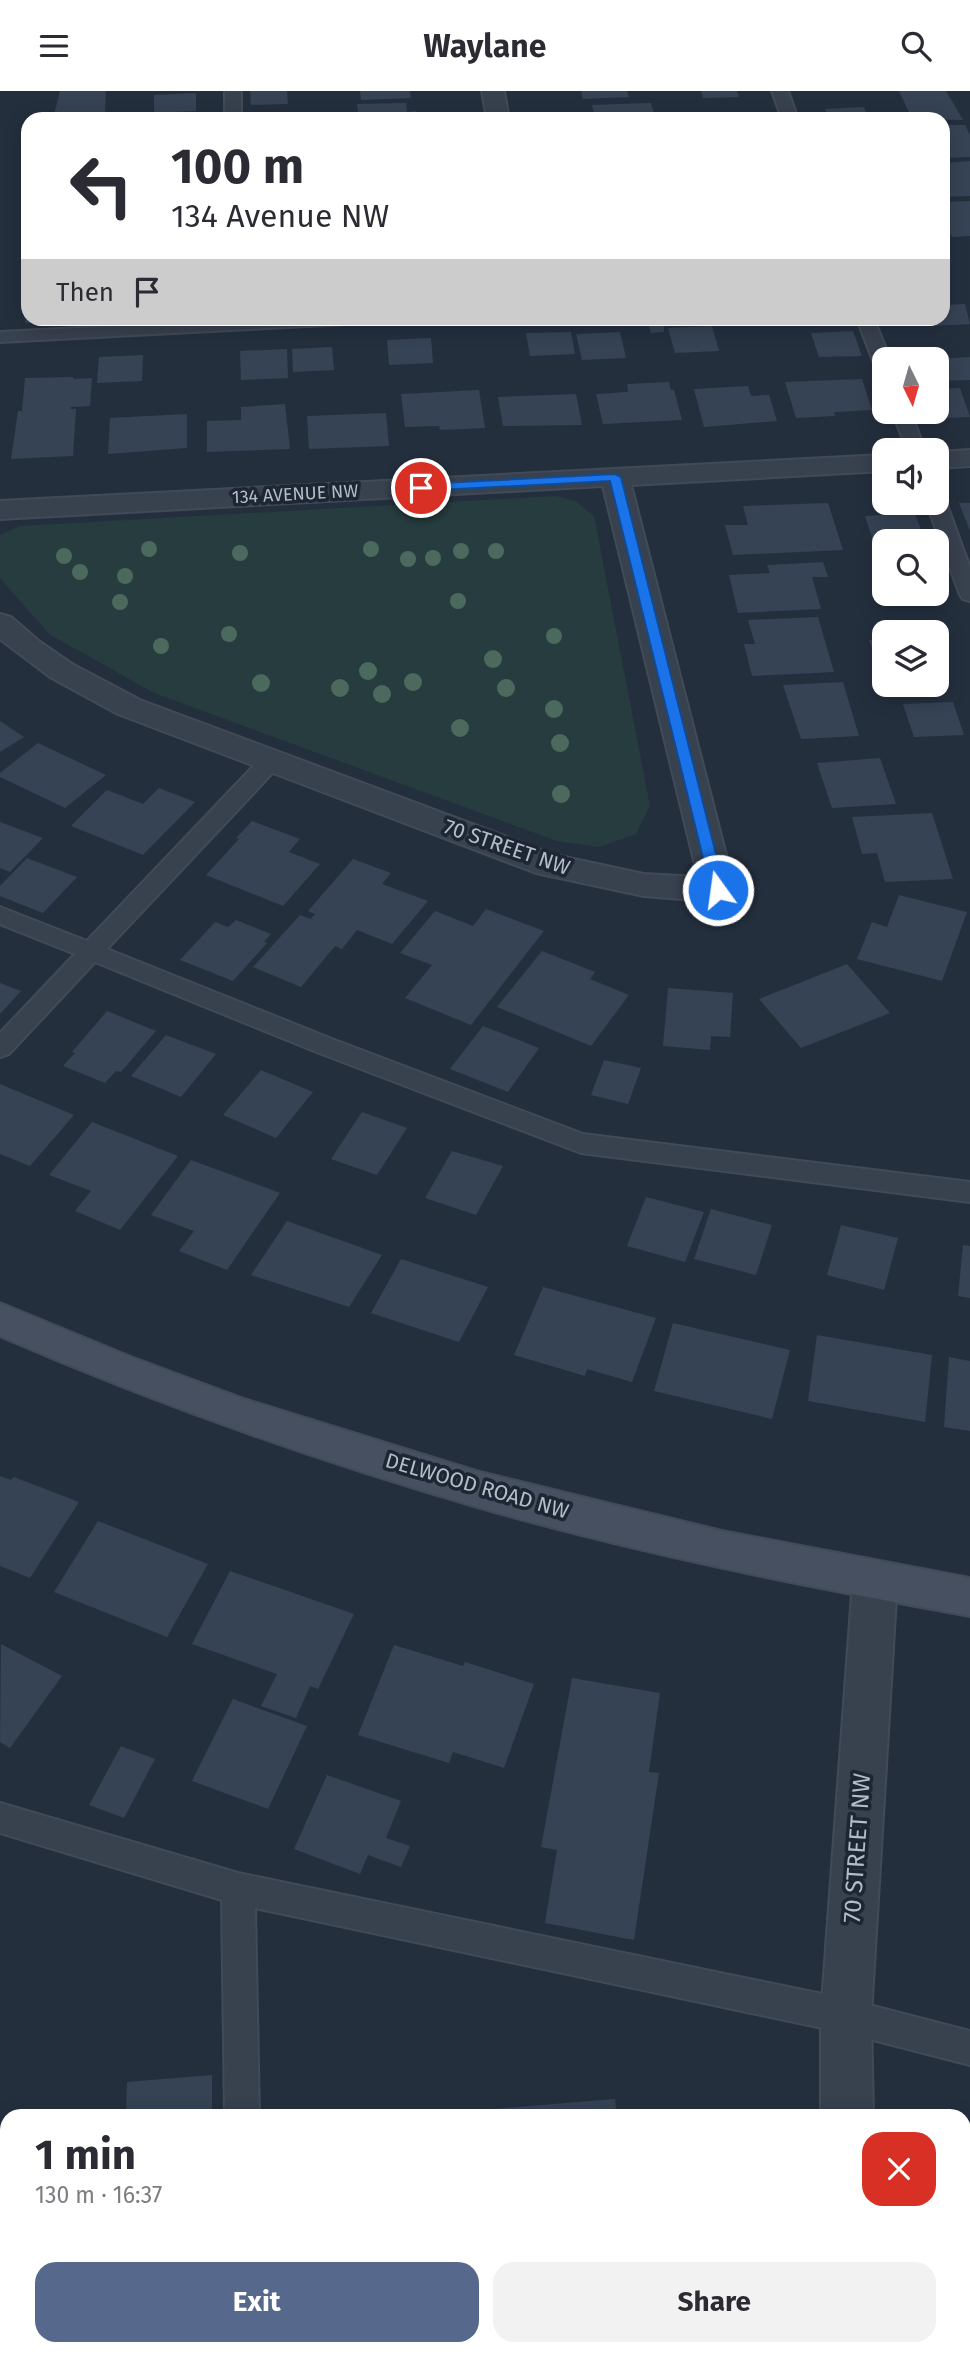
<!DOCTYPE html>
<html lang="en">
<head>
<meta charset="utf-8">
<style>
	:root { --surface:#fff; --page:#f2f2f3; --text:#2b2b33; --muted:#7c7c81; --accent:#56698c }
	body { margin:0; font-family:"Fira Sans",sans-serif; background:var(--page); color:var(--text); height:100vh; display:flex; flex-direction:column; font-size:26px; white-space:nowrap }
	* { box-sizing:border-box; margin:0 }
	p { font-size:23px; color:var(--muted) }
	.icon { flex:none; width:38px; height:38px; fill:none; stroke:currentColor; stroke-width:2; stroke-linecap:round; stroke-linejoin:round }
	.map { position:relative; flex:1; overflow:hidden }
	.details { position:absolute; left:0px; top:2018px; width:971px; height:247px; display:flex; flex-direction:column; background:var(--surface); border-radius:21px 21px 0 0; box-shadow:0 4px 18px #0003 }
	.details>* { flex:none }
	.hud { position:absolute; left:21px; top:21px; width:929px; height:214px; border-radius:21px; box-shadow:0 4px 18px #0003; background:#fff; color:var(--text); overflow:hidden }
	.needle { width:46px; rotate:175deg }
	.fabs { position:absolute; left:872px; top:256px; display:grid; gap:14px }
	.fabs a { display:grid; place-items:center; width:77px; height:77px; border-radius:14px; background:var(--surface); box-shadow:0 4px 18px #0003; font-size:35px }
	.pin { position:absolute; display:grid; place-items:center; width:60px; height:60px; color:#fff; margin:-30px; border:4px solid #fff; border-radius:50%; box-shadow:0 2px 7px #0007 }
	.me { position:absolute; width:77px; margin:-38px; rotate:346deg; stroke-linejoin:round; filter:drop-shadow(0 0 5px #0008) }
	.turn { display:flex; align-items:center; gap:24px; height:147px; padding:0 35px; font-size:32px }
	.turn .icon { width:91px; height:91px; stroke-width:2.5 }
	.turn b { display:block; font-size:49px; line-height:60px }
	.then { display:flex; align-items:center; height:66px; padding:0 35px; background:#0003; gap:14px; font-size:26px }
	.round { display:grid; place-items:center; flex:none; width:74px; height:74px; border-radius:21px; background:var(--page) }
	.head { display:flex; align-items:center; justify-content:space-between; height:119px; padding:0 35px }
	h1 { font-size:42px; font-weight:700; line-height:52px }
	.primary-button { display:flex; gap:14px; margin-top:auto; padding:14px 35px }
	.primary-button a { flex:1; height:80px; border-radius:21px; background:var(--accent); color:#fff; font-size:28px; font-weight:700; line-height:80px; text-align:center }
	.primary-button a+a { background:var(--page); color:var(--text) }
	header { display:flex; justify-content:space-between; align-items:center; height:91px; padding:0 35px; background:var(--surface); font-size:32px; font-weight:700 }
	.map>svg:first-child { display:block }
	.green { fill:#263c3f }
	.building { fill:#364354 }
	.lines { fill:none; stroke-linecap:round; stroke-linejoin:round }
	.lane-casing { stroke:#414a57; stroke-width:4 }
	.street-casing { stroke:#414a57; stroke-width:4 }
	.secondary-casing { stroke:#414a57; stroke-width:4 }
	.lane { fill:#38414e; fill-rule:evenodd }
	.street { fill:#38414e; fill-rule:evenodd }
	.secondary { fill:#465061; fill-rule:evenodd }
	.tree { fill:#4b6a5d }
	.route { fill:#1a73e8; stroke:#114b97; stroke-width:2 }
	.labels { text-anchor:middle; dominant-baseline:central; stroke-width:7; stroke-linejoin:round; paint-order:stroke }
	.far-street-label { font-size:18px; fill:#b4bcc9; stroke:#1d2633 }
	.street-label { font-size:21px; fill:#b4bcc9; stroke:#1d2633 }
	.near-street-label { font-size:24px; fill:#b4bcc9; stroke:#1d2633 }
</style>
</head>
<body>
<header><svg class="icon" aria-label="menu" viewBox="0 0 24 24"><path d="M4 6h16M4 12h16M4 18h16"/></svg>Waylane<svg class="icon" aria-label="search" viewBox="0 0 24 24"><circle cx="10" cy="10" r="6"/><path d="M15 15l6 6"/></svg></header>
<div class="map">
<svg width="970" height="2264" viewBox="0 0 970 2264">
	<rect width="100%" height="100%" fill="#242f3e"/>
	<path class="green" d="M556,405L575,410L594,425L650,715L636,743L599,756L557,750L154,602L49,543L0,487V444L20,435Z"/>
	<path class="building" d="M60,0H106L105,23L54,24Z
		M250,0H287L288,13L251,14Z
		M360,0H410L411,7L361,9Z
		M581,0H627L629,6L583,8Z
		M701,0H737L739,6L703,7Z
		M899,0H946L963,29L912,28Z
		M196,2V20L154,22V4Z
		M406,12L407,21L416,20L417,28H359L357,13Z
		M651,12L656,28H595L592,14Z
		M864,16L868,28H829L825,18Z
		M754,22L756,28H708L707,23Z
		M317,23L318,28H278V25Z
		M943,34H965L970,44V66L943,67Z
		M970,70V105L943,106V72Z
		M970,110V145L952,146L943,125V111Z
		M965,213L970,233L929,235L926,228H943V214Z
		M26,219L28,228H84V230L25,232Z
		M647,228H663L664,241L651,242Z
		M712,235L719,260L675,262L668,237Z
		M853,240L862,265L819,266L811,242Z
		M571,241L575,263L530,265L526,242Z
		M620,241L626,267L582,269L576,243Z
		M431,247L433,272L389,274L387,249Z
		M332,256L334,279L293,281L292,258Z
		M287,258L288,287L241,289L240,260Z
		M143,264L142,290L97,292L99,266Z
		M970,266V289L936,290V268Z
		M74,286L73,288L92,287L90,315L71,316V318H76L73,365L11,368L18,320H22L25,287Z
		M862,288L872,319L834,321L835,325L796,327L785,291Z
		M669,291L671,299H674L682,329L603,333L596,303L628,301L627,293Z
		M748,295L751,305L769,304L777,330L704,336L694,298Z
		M960,297L970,326L922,328L919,320H936V298Z
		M479,299L485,337L440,339L439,335L405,336L401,303Z
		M576,303L582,334L503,335L498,306Z
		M285,313L290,358L207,361V330L241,329V316Z
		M386,322L389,355L309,358L307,325Z
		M187,323V357L108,363L110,327Z
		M828,412L843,459L733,464L725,434H748L743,415Z
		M959,412H970V440Z
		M915,422L925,450H884V456H875L865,425Z
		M823,471L828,486H812L821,518L738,522L729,484L770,482L767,474Z
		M818,526L834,581L752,585L744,553H755L748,529Z
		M869,549H884V582H880Z
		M843,591L859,645L801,648L783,594Z
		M953,611L964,644L914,646L903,613Z
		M0,630L24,646L0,661Z
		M38,652L106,684L65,717L0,686V682Z
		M880,667L896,713L832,717L817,672Z
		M159,697L195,711L143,764L71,735L107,699L143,713Z
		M932,722L953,788L885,791L877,762L862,763L852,726Z
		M252,730L300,748L289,761L320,773L283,815L206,784L239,748L236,747Z
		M0,731L43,747L10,781L0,777Z
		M27,767L77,786L43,822L0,805V795Z
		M353,768L391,782L382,793L428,810L392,853L357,839L342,858L335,855L301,896L253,876L300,824L311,828L315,823L308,820Z
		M899,804L967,821L942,890L857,868L872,831L887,836Z
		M486,818L544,840L471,934L405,907L432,874L400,862L435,820L473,835Z
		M236,829L271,843L264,851L267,852L233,890L180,869L215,831L228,836Z
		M542,860L595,881L590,888L629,904L591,955L497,916Z
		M847,873L890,922L801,957L759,908Z
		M0,892L21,900L0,923Z
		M668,897L733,902L730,946L711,945L710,959L663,955Z
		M107,920L156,940L121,981L116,980L105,992L63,975L75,962L72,961Z
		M483,935L539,957L508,1001L450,978Z
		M166,944L216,963L181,1006L131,985Z
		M604,969L641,977L628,1013L591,1004Z
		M261,979L313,1001L276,1047L223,1024Z
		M0,993L74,1024L30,1075L0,1063Z
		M362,1021L407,1037L377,1084L331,1068Z
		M92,1031L178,1065L120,1139L75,1120L91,1100L49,1084Z
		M452,1060L503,1075L476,1124L425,1107Z
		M191,1069L280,1102L227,1179L179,1160L194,1140L151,1124Z
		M646,1106L704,1121L685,1171L627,1155Z
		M711,1118L772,1134L756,1184L694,1168Z
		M287,1130L382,1164L349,1216L251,1184Z
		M841,1134L898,1147L884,1199L827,1184Z
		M963,1154L970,1155V1207L958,1205Z
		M401,1168L488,1196L459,1251L371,1222Z
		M543,1196L656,1227L632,1291L587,1278L585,1285L514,1264Z
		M673,1232L790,1259L772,1328L654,1300Z
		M817,1244L932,1264L925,1331L808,1310Z
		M949,1266L970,1270V1340L944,1336Z
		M0,1385L11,1389L14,1386L79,1411L30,1487L0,1475Z
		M98,1430L208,1473L167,1546L54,1501Z
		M230,1480L354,1523L318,1598L310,1595L296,1627L261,1615L277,1583L192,1553Z
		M1,1553L62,1585L10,1657L0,1651Z
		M394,1554L463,1575L465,1571L534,1593L504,1677L453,1661L449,1672L358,1644Z
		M572,1587L660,1602L649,1681L659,1682L634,1849L545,1832L557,1759L541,1756Z
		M233,1608L307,1635L268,1718L192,1690Z
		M121,1655L155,1668L124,1727L89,1714Z
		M327,1684L401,1710L386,1747L410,1755L401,1776L368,1764L360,1783L294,1758Z
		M212,1984V2025H126L127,1991Z
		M615,2008L617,2025H469L468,2020Z
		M564,2258H680L681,2264H565Z"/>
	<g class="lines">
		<g class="lane-casing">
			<path id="lane" d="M225,0H241V28H225Z
				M772,0H788L798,28H782Z
				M256,228H357L348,233L0,251V241Z
				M857,228H874L890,268H884V280L875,275Z
				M892,320H910L925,359H907Z
				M936,405L946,411L970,477V510L963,508L960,504L926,411H936Z
				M271,663L279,665L282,670L279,675L107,858L332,948L583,1043L970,1091V1111L581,1062L314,960L95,871L9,963L0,966V942L75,863L0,833V816L87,850L263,665Z
				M0,1712L238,1782L846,1908L970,1940V1974L846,1942L255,1817L259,2025H225L222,1809L0,1742Z
				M228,2258H265L266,2264H228Z"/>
		</g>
		<g class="street-casing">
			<path id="street" d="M482,0H504L509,28H487Z
				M970,359V375L936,377V361Z
				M884,364V380L631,394L735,799L730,807L718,811L644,805L536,782L118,623L50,586L0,548V523L11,526L40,551L72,573L140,609L555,764L644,783L698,786L603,395L0,428V410Z
				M875,1471L890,1476L897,1490L871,1925L873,2025H821V1925L853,1490L860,1476Z
				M837,2258H891V2264H837Z"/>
		</g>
		<g class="secondary-casing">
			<path id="secondary" d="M0,1212L131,1266L244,1308L476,1380L722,1440L970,1487V1525C803,1495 636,1462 474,1415C312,1368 155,1312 0,1245Z"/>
		</g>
		<use href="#lane" class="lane"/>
		<use href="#street" class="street"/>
		<use href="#secondary" class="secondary"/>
	</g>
	<g class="tree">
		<circle cx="149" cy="458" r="8"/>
		<circle cx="371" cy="458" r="8"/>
		<circle cx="461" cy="460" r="8"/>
		<circle cx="496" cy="460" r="8"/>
		<circle cx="240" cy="462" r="8"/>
		<circle cx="64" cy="465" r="8"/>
		<circle cx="433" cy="467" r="8"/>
		<circle cx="408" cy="468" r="8"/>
		<circle cx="80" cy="481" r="8"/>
		<circle cx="125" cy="485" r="8"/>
		<circle cx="458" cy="510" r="8"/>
		<circle cx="120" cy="511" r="8"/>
		<circle cx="229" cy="543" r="8"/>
		<circle cx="554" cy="545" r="8"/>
		<circle cx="161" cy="555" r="8"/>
		<circle cx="493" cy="568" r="9"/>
		<circle cx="368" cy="580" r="9"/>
		<circle cx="413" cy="591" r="9"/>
		<circle cx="261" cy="592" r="9"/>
		<circle cx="340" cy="597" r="9"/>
		<circle cx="506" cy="597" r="9"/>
		<circle cx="382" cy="603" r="9"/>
		<circle cx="554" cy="618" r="9"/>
		<circle cx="460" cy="637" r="9"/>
		<circle cx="560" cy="652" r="9"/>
		<circle cx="561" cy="703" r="9"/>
	</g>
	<path class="route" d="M615,383L621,386L725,799L718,804L711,799L610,390L421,400L415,397L421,393Z"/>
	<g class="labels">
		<g class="far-street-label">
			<text transform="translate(295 403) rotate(-3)">134 AVENUE NW</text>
		</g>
		<g class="street-label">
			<text transform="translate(507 756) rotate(19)">70 STREET NW</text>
			<text transform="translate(477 1395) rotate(16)">DELWOOD ROAD NW</text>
		</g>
		<g class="near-street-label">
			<text transform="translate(857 1757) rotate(-86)">70 STREET NW</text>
		</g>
	</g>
</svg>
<div class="fabs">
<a><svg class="needle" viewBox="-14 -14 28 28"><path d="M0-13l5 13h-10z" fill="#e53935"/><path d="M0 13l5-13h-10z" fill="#7c7c81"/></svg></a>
<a><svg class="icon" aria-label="sound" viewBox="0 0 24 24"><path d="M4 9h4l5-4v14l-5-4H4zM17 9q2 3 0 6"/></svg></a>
<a><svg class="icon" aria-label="search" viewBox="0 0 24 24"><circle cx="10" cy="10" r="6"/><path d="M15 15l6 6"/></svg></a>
<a><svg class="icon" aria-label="layers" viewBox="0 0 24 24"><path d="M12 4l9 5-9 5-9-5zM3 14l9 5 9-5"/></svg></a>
</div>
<div class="pin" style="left:421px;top:397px;background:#d93025"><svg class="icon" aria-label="arrive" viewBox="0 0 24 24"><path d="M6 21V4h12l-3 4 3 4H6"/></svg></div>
<svg class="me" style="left:718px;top:799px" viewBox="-20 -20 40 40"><circle r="17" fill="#1a73e8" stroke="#fff" stroke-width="3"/><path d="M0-11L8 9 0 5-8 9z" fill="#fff"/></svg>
<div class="hud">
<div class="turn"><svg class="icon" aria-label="left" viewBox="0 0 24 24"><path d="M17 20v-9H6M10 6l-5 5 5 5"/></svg><div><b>100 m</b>134 Avenue NW</div></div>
<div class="then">Then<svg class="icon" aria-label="arrive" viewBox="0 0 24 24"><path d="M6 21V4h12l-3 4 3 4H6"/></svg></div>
</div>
<section class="details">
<div class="head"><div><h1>1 min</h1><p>130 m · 16:37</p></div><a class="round" style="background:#d93025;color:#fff"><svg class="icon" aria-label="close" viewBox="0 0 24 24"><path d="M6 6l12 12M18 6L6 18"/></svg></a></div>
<div class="primary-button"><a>Exit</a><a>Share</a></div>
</section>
</div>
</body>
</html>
